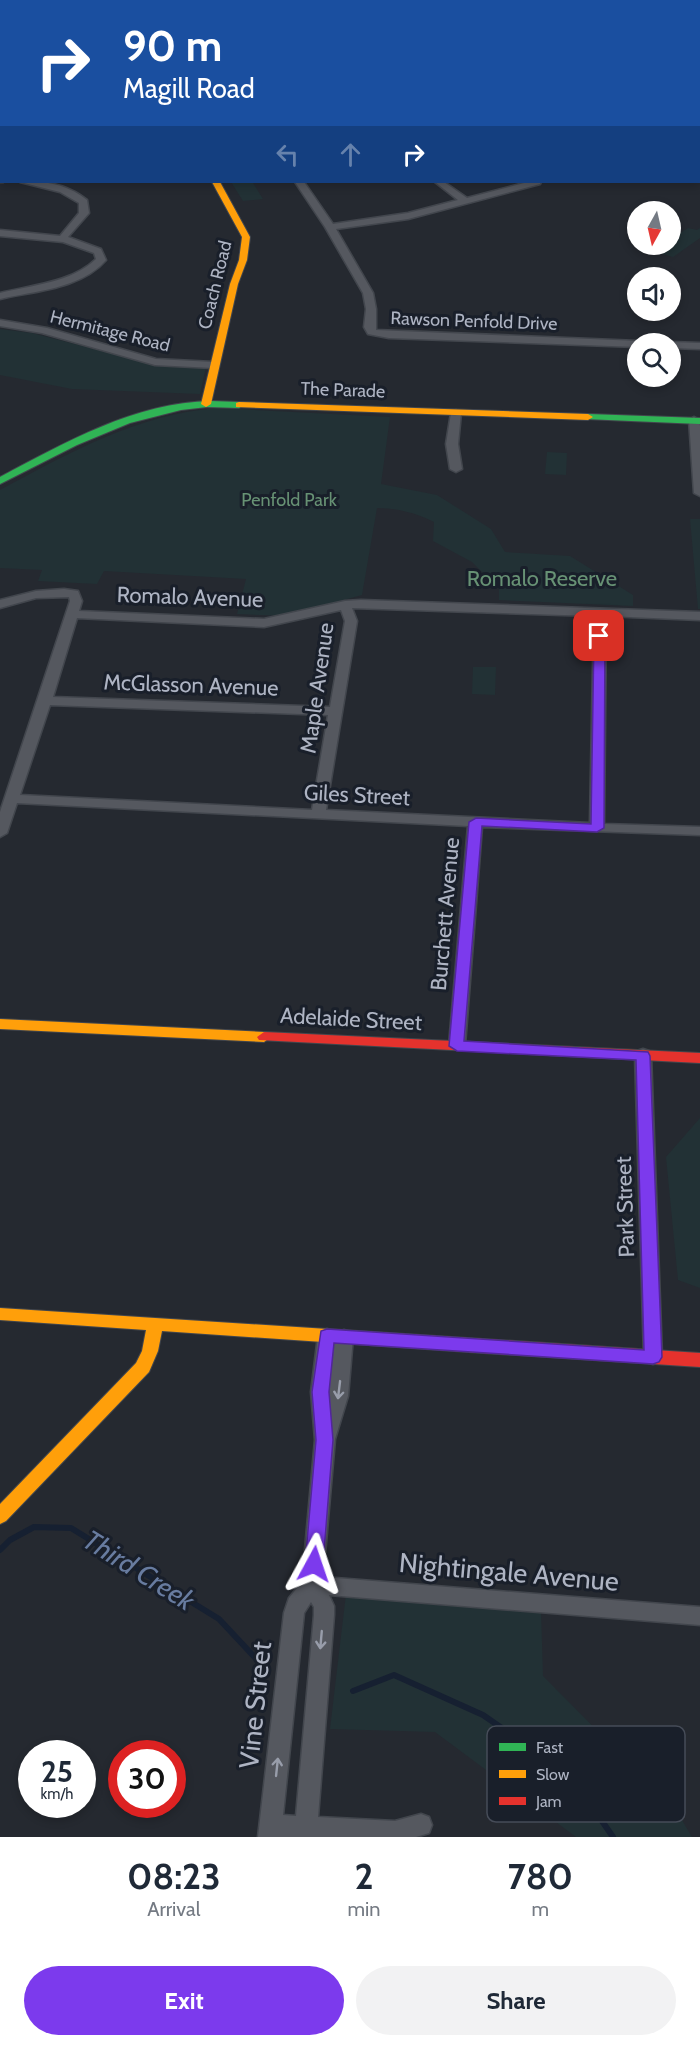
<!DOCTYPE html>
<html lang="en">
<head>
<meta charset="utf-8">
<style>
	:root { --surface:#fff; --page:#f2f2f3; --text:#1f2937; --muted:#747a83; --accent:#7c3aed }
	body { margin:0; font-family:Cabin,sans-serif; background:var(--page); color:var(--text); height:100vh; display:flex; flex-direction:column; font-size:22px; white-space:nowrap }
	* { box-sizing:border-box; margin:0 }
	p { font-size:20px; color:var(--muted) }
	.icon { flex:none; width:33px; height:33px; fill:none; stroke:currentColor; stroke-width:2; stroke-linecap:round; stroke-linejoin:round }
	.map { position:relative; height:1837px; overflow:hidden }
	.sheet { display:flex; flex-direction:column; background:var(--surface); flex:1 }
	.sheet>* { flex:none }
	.top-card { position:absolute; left:0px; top:0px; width:700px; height:183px; box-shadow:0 3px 9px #0003; background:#1a4fa0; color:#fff; overflow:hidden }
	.needle { width:39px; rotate:188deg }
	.controls { position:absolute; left:627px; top:201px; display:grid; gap:12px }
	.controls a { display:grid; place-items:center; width:54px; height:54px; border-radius:50%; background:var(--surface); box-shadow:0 3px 9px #0003; font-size:30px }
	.speed { position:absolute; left:18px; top:1740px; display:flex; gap:12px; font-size:30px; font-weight:700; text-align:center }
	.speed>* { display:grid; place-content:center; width:78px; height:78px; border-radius:50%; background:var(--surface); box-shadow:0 3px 9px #0003; line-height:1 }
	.speed small { font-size:15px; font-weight:400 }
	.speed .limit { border:9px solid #d22; background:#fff; color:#111 }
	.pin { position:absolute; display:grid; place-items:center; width:51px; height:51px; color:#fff; margin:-26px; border-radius:12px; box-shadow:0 3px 9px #0006 }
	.me { position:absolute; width:66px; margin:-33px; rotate:5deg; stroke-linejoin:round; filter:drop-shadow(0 0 4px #0008) }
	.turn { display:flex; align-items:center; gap:21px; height:126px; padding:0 24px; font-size:27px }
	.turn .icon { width:78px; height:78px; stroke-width:2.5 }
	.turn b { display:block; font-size:42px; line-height:51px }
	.lanes { display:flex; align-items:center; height:57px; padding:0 24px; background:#0003; justify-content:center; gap:30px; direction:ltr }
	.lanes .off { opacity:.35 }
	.eta { display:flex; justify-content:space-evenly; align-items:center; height:102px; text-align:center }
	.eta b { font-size:36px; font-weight:700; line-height:42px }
	.action { display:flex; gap:12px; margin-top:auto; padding:12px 24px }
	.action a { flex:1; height:69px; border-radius:36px; background:var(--accent); color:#fff; font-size:24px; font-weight:700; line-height:69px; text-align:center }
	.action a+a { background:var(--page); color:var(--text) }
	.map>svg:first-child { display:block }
	.green { fill:#223135 }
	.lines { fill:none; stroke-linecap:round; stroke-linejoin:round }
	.stream { stroke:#162031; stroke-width:6 }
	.street-casing { stroke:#42464d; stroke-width:3 }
	.fast-casing { stroke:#42464d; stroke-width:2 }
	.slow-casing { stroke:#42464d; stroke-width:2 }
	.jam-casing { stroke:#42464d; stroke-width:2 }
	.street { fill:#55585f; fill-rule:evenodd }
	.fast { fill:#30b455; fill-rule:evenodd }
	.slow { fill:#ff9f0a; fill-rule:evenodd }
	.jam { fill:#e5322d; fill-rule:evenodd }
	.oneway { stroke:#989daa }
	.route { fill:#7c3aed; stroke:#51269a; stroke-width:1.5 }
	.labels { text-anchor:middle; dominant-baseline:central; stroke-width:6; stroke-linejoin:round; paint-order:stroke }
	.far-street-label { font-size:18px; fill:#aeb4c3; stroke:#191f2a }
	.far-park-label { font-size:18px; fill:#679174; stroke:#191f2a }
	.park-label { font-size:22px; fill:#679174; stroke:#191f2a }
	.street-label { font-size:22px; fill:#aeb4c3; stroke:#191f2a }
	.near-street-label { font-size:27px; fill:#aeb4c3; stroke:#191f2a }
	.near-water-label { font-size:28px; font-style:italic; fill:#687ca0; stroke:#191f2a }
	.key { fill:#191f2a; stroke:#464c58; stroke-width:1.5 }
	.key-label { font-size:16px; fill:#aeb4c3 }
</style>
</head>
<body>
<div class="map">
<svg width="700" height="1837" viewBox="0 0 700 1837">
	<rect width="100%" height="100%" fill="#252930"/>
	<path class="green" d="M231,182L253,183L263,199L243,201Z
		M688,228L697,230L700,228V238L673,257L651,251L661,245L670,244L671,239Z
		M0,329L32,333L156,365L206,367L200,394L72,389L0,375Z
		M216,408L390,417L381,484L437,495L491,529L505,552L570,556L633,595V606L499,600V589L472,562L433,541L434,522C416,513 397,508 377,508L362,595L285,616L237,614L246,579L104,571L97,584L38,581L42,570L0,568V490C69,453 136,415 216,408Z
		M547,452L567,453L566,475L545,474Z
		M690,519H700V609H698Z
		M473,667H496L495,695L472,694Z
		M700,1118V1288L678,1280L666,1157Z
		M346,1594L541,1611L543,1676L676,1810L692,1837H576L435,1732L330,1729Z"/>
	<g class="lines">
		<path class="stream" d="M0,1550L10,1540L34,1527L71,1528L219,1619L263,1666
			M353,1691L394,1675L483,1715L571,1776L613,1837"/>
		<g class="street-casing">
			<path id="street" d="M175,0L192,2H176Z
				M325,0H334L335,2H326Z
				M485,0H493V2H485Z
				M611,0H619L610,2Z
				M688,0H700V3L699,2Z
				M699,77H700V81H699Z
				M699,130H700V136H699Z
				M0,176H2L3,182H0Z
				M20,182C45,180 68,185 87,200L89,213L68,237L101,249L106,260C81,289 34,291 0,299V293C32,285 71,283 96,259L94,253L63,242L0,236V230L60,236L79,213V203L60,192Z
				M295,182H304L333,224L408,213L458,200L435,182H444L467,198L528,182H541L540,184L408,219L336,229L373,293L376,309V330L638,341L643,344H638V347L389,338L368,334L364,327L366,309L363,293L325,227Z
				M0,320L47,328L156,359L213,362L218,365L213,368L155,365L42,333L0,326Z
				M670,342L700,343V349L670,348V344H666Z
				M456,410L461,413L458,444L462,469L456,472L450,469L446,444L451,413Z
				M694,417L699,420L700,426V496L694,493L689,420Z
				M64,589L78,591L82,601L79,611L264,619L345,601L361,600L700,612V620L606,616L604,824L700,827V835L482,827L465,1045L463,1049H451L449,1045L468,826L17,803L7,833L0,837V812L70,601L69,597L36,598L0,608V600L36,591ZM352,608L594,616L590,823L326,810L357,621ZM341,610L345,621L330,707L53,697L77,618L264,627ZM50,705L328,715L312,810L20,795Z
				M643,1049L649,1051L651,1055L662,1357L660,1362L653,1364L646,1362L644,1357L635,1055L637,1051Z
				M327,1329L333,1331L336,1335L338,1332L344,1330L350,1332L353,1337L348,1396L335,1439L323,1577L700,1607V1625L329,1595L334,1606V1615L318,1817L395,1821L421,1814L429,1817L432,1825L429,1833L416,1837H258L284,1613L289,1598L302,1582L315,1440L311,1392L318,1336L321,1331ZM311,1602L314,1607V1615L296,1816L283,1815L304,1613Z"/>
		</g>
		<g class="fast-casing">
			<path id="fast" d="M211,401L239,402L244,405L239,408L207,407L181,410L130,423L77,445L0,484V477C64,443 136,402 211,401Z
				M588,414L700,418V424L585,419L583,417Z"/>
		</g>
		<g class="slow-casing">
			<path id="slow" d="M0,127H2V131H0Z
				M212,182H220L250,237L247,260L238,284L211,404L206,407L201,404L230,284L239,260L242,237Z
				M239,402L588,414L593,417L588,420L236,407V403Z
				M0,1019L264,1032L271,1037L264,1042L0,1029Z
				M0,1308L483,1339L489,1341L491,1346L489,1351L483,1353L162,1331L158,1351L149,1372L6,1521L0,1524V1504L136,1363L142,1351L146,1330L0,1320Z"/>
		</g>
		<g class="jam-casing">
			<path id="jam" d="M264,1032L700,1053V1063L259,1040L257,1037Z
				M483,1339L700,1353V1367L483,1353L477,1351L475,1346L477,1341Z"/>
		</g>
		<use href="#street" class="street"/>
		<use href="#fast" class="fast"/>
		<use href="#slow" class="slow"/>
		<use href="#jam" class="jam"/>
	</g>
	<defs><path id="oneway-shaft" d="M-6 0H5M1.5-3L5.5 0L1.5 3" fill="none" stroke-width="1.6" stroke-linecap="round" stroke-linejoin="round" transform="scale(1.5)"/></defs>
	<g class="oneway">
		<use href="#oneway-shaft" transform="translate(339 1390) rotate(97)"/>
		<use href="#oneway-shaft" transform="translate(321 1640) rotate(95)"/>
		<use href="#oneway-shaft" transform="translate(277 1767) rotate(-84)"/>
	</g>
	<path class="route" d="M599,633L605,636L604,828L597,832L482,826L464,1041L648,1052L650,1056L662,1357L659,1362L653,1364L334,1343L329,1392L333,1440L323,1564L321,1570L314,1572L308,1570L305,1564L316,1440L312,1392L321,1331L327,1329L644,1350L636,1060L457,1051L449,1046L469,822L476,818L591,824L594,636Z"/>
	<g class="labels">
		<g class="far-street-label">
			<text transform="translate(215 285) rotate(-76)">Coach Road</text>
			<text transform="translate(474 321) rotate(2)">Rawson Penfold Drive</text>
			<text transform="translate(110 331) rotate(14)">Hermitage Road</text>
			<text transform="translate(343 390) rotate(2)">The Parade</text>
		</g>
		<g class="far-park-label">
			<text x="289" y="500">Penfold Park</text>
		</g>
		<g class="park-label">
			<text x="542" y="578">Romalo Reserve</text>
		</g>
		<g class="street-label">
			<text transform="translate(190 597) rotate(2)">Romalo Avenue</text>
			<text transform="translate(191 685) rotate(2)">McGlasson Avenue</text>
			<text transform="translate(317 688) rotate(-82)">Maple Avenue</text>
			<text transform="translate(357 795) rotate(3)">Giles Street</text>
			<text transform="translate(445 914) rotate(-85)">Burchett Avenue</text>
			<text transform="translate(351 1019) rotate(3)">Adelaide Street</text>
			<text transform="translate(625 1207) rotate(-92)">Park Street</text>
		</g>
		<g class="near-street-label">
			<text transform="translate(509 1572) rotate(5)">Nightingale Avenue</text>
			<text transform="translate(255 1705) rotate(-84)">Vine Street</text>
		</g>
		<g class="near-water-label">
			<text transform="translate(139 1570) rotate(32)">Third Creek</text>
		</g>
	</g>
	<rect x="487" y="1726" width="198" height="96" rx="9" class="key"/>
	<rect x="499" y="1743" width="27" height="8" fill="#30b455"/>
	<rect x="499" y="1770" width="27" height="8" fill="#ff9f0a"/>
	<rect x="499" y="1797" width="27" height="8" fill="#e5322d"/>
	<g class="key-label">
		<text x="536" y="1753">Fast</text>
		<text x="536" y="1780">Slow</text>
		<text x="536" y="1807">Jam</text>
	</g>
</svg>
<div class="controls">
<a><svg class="needle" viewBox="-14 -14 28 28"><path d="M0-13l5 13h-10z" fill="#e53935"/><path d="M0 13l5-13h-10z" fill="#747a83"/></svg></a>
<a><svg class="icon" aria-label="sound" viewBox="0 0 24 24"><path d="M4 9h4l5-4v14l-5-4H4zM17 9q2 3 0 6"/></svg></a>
<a><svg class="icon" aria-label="search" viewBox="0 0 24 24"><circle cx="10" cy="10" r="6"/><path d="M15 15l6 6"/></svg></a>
</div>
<div class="speed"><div>25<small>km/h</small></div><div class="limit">30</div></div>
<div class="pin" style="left:599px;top:636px;background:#d93025"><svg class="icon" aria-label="arrive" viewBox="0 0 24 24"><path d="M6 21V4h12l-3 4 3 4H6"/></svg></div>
<svg class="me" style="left:314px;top:1564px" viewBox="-20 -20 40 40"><path d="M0-17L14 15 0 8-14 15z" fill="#7c3aed" stroke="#fff" stroke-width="4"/></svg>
<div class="top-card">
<div class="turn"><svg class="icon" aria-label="right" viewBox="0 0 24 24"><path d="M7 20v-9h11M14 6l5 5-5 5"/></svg><div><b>90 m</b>Magill Road</div></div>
<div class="lanes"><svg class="icon off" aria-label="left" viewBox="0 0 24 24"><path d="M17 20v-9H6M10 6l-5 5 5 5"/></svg><svg class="icon off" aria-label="ahead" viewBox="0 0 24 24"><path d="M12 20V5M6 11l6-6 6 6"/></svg><svg class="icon" aria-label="right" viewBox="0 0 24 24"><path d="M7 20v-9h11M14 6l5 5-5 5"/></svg></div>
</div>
</div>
<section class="sheet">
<div class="eta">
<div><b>08:23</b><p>Arrival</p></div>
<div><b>2</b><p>min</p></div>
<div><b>780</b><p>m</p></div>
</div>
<div class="action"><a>Exit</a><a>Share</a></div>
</section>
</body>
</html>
